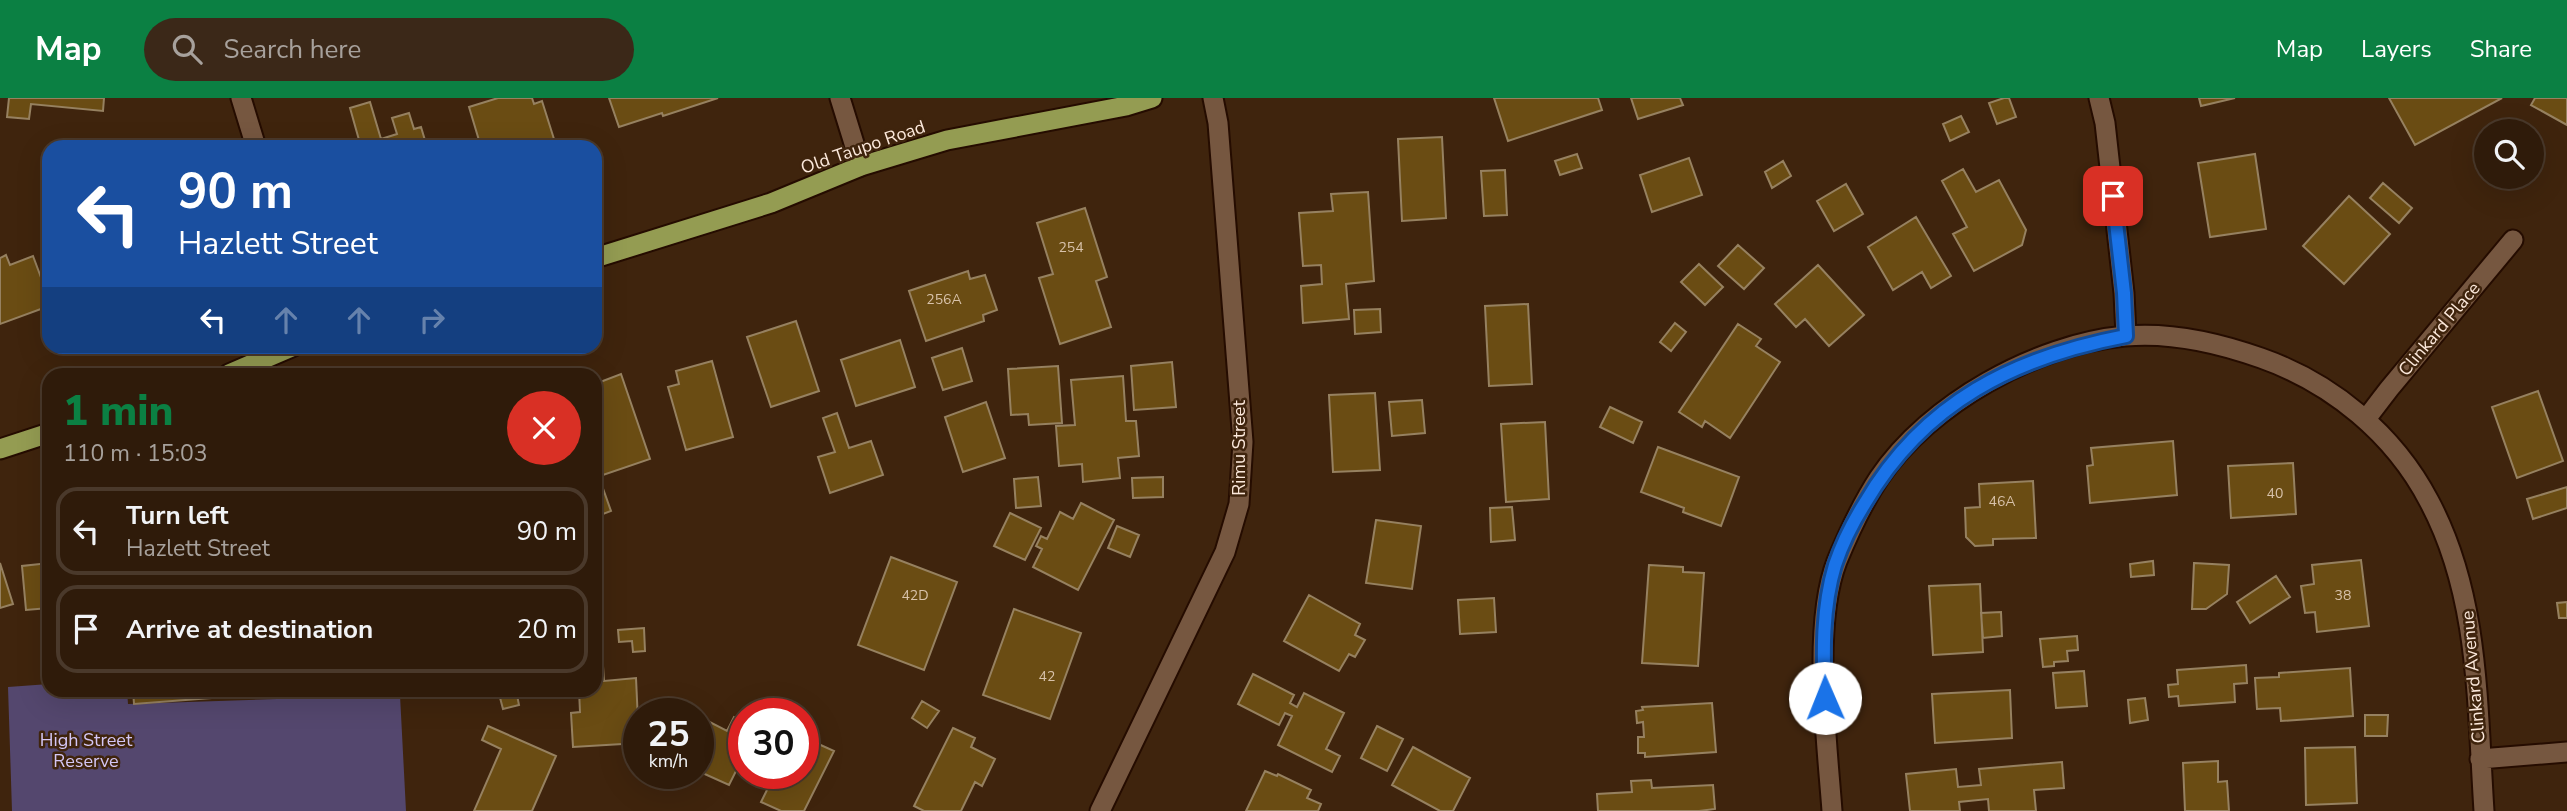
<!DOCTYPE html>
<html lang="en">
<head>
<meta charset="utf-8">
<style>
	:root { --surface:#2f1b0a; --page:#3b2818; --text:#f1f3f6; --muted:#a7a19c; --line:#4a392b; --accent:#0b8043 }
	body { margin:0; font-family:"Nunito Sans",sans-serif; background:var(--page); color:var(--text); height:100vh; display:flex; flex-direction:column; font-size:26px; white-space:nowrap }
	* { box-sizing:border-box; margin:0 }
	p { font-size:23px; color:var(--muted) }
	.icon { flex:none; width:38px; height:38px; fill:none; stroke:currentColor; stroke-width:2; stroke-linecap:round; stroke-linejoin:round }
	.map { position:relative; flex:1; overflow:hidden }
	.panel { position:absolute; left:42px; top:270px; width:560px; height:329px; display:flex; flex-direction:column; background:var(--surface); border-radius:21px; box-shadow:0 7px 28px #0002,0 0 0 2px var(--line) }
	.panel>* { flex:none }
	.top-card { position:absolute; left:42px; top:42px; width:560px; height:214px; border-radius:21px; box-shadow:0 7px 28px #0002,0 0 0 2px var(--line); background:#1a4fa0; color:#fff; overflow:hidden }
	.fabs { position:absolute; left:2474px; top:21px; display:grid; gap:14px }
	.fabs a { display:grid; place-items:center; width:70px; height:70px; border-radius:50%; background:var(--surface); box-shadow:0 7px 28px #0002,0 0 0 2px var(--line); font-size:35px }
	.speed { position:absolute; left:623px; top:600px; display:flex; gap:14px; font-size:35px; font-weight:700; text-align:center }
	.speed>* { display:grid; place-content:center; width:91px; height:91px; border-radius:50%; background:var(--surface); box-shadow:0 7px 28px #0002,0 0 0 2px var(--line); line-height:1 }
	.speed small { font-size:18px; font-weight:400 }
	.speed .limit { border:10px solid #d22; background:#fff; color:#111 }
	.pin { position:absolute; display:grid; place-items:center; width:60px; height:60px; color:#fff; margin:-30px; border-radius:14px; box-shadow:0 4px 10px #0006 }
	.me { position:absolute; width:77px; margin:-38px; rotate:359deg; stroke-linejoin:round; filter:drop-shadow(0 0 5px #0008) }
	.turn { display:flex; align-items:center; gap:24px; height:147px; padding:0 21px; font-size:32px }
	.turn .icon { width:91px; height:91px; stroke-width:2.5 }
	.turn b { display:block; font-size:49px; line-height:60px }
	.lanes { display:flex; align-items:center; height:66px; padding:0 21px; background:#0003; justify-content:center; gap:35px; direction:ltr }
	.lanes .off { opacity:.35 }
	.round { display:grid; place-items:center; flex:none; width:74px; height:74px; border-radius:37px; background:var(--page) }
	.overview { display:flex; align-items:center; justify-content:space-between; height:119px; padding:0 21px }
	h1 { font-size:42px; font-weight:800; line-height:52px; color:var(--accent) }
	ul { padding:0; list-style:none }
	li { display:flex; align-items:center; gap:21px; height:88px; margin:0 14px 10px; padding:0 7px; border:4px solid var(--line); border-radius:21px }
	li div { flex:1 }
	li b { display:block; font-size:26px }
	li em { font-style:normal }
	header { display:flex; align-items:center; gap:42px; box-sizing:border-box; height:98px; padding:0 35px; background:var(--accent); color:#fff }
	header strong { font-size:33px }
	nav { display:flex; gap:38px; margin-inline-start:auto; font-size:24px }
	.search { width:490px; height:63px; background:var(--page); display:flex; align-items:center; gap:18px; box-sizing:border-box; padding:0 24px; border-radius:38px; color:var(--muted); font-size:26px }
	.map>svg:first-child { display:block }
	.green { fill:#54476e }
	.building { fill:#6a4c13; stroke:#968160; stroke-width:2 }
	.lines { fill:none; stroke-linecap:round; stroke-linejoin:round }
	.minor-casing { stroke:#250c00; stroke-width:23 }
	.trunk-casing { stroke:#250c00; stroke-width:23 }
	.minor { stroke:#765740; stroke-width:19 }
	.trunk { stroke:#949c52; stroke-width:19 }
	.route-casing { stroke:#114b97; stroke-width:18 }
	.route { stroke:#1a73e8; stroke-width:12 }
	.labels { text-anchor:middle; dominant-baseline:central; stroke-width:5; stroke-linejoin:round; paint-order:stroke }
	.number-label { font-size:14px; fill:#d8c2aa }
	.street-label { font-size:18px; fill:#fce9dc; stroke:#3f240d }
	.park-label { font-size:18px; fill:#d4c7f6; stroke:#3f240d }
</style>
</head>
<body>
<header>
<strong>Map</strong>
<div class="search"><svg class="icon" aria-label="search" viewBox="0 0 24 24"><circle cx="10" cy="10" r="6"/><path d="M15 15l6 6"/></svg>Search here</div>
<nav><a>Map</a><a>Layers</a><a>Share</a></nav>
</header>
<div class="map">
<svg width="2567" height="713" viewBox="0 0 2567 713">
	<rect width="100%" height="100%" fill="#3f240d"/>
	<path class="green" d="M49,586V592H127L128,606L400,597L406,713H12L8,589Z"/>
	<path class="building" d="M9,0H104L103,13L31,6L29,21L7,19Z
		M498,0H532L534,6L542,3L554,41L528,49H481L469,9Z
		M609,0H718L663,18L662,15L619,29Z
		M1494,0H1598L1602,12L1508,43Z
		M1631,0H1680L1683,7L1638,21Z
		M2004,0H2009L2016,19L1997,26L1989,5Z
		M2199,0H2235L2201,8Z
		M2389,0H2502L2415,47Z
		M2535,0H2567V27L2531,7Z
		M370,4L381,41L397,36L392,20L409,15L414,31L421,29L427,49H361L350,10Z
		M1961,18L1969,34L1950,43L1943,26Z
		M1442,39L1446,120L1402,123L1398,41Z
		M1577,56L1582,70L1560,77L1555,63Z
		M2255,56L2266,131L2210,139L2198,65Z
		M1689,60L1702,97L1652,114L1640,77Z
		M1783,63L1791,78L1772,90L1765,74Z
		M1963,71L1976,94L1999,82L2026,132L2022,147L1974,173L1953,136L1967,129L1942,83Z
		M1505,72L1507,117L1484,118L1481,73Z
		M2383,85L2412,110L2399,125L2370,100Z
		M1846,86L1863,116L1834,133L1817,103Z
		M1368,94L1374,183L1346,186L1349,221L1303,225L1301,188L1322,186L1321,167L1303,168L1299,115L1333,113L1331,96Z
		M2349,98L2390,136L2344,186L2303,148Z
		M1085,110L1107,179L1096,183L1111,229L1060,246L1039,180L1053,176L1037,125Z
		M1916,119L1951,178L1931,190L1922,174L1893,192L1868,149Z
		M1738,147L1764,170L1744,191L1718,168Z
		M6,157L10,167L33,158L49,201V208L0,226V160Z
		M1699,166L1723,189L1705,207L1681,184Z
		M1818,167L1864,217L1829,248L1805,221L1796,229L1775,206Z
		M968,173L970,181L985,177L997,212L983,217L984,223L926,243L909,193Z
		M1528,206L1532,286L1489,288L1485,208Z
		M1380,211L1381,234L1355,236L1354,212Z
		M796,223L819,293L771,309L747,239Z
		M1675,225L1686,234L1671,253L1660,244Z
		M1738,226L1761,241L1756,248L1780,264L1730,340L1705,323L1702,329L1679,314Z
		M900,242L915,289L856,308L841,262Z
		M962,250L972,283L943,292L932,260Z
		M712,263L733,339L686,352L668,289L679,286L676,273Z
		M1172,264L1176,309L1134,312L1131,268Z
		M1058,268L1062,325L1029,327L1028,316L1011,317L1008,271Z
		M621,276L650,361L603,377L595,353V286Z
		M1123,278L1126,323H1136L1139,358L1118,360L1120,380L1083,384L1082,366L1059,368L1056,328L1075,327L1071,282Z
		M2538,293L2563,363L2517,380L2492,309Z
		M1375,295L1380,372L1333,374L1329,297Z
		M1422,302L1425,335L1392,338L1389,304Z
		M986,304L1005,360L963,374L945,319Z
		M1610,309L1642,324L1633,345L1600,329Z
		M837,315L849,350L871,343L883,377L830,395L818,359L835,354L823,320Z
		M1545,324L1549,401L1506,404L1501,326Z
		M2173,343L2177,397L2090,405L2087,368L2093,367L2091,350Z
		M1658,349L1739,379L1721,428L1683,414L1684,410L1641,394Z
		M2293,365L2296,416L2231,420L2228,368Z
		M1038,379L1041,408L1016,410L1014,381Z
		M1163,379V399L1133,400L1132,380Z
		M600,382L611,413L595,419V383Z
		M2033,383L2036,440L1993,441V447L1975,448L1966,439L1965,410L1980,409L1979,386Z
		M2567,389V410L2533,421L2527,401Z
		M1081,405L1114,422L1078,492L1033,469L1042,451L1036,448L1041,438L1047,441L1060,414L1073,421Z
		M1512,409L1515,442L1491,444L1490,410Z
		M1010,415L1041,430L1025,462L994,448Z
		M1376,422L1421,428L1412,491L1366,485Z
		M1117,428L1139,437L1130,459L1108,450Z
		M891,459L957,484L924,572L858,547Z
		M2361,462L2369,528L2317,534L2315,514L2305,515L2301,488L2314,486L2312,467Z
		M2153,463L2154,477L2131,479L2130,466Z
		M0,465L13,506L0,510Z
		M49,465V510L26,512L22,468Z
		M2194,465L2229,467L2227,496L2206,511H2192Z
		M1649,467L1683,469V474L1704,475L1698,568L1642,565Z
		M2276,478L2290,499L2250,525L2237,504Z
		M1980,486L1983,554L1933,557L1929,488Z
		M1309,497L1360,526L1355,537L1365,542L1355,559L1349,556L1339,573L1284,543Z
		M1494,500L1496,534L1460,536L1458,502Z
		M2567,504V520H2559L2557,505Z
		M1014,511L1081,535L1050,621L983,597Z
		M2001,514L2002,538L1983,540L1981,515Z
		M644,530L645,553L633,554L632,543L619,544L618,532Z
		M2077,538L2078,552L2067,553L2068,563L2054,564V568L2043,569L2040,541Z
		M595,553H602L604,583L636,580L639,645L573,649L571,615L580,614L579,592H595Z
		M2246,567L2247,585L2234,586L2235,604L2179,608L2178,598L2169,599L2168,587L2178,586L2177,572Z
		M2350,570L2353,618L2281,623L2280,610L2257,611L2255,580L2279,579V575Z
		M2084,573L2087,608L2056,610L2053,575Z
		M1253,576L1294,597L1290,605L1297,609L1304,595L1344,615L1326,651L1340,658L1332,674L1278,647L1292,618L1285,615L1279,627L1238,606Z
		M133,592H211V600L134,606Z
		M498,592H516L519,607L503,611Z
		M2010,592L2012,640L1935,645L1932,596Z
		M2145,600L2148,622L2130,625L2128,602Z
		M922,603L939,613L927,630L912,620Z
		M1712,605L1716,654L1645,659V655H1638V639H1644L1643,624L1637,625L1636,613L1643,612L1642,609Z
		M2365,617H2388L2387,638H2365Z
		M698,618L727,633L734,619L744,624V657L729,687L698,673Z
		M488,628L556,658L532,713H474L501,651L482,642Z
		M1377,628L1403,641L1387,673L1361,660Z
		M953,630L975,640L971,649L995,661L982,688L975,684L961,713H924L914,708Z
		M803,639L834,653L804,713H781L761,704L775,676H803Z
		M1413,649L1470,680L1453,713H1440L1392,687Z
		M2355,649L2357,705L2306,707L2305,650Z
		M2218,663V684L2227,683L2229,713H2185L2183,665Z
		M2062,664L2064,690L2034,692L2036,713H1989L1988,701L1959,704L1960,713H1910L1906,676L1956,671L1958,689L1981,687L1979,671Z
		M1265,673L1277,678L1278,676L1311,692L1307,700L1321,706L1318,713H1246Z
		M1651,682L1652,690L1713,687L1715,711L1699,713H1598L1597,696L1632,694L1631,683Z"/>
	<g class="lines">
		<g class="minor-casing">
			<path id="minor" d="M241,0L256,49
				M840,0L861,68
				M2099,0L2105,25L2124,195L2126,238
				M2366,321L2389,291L2513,142
				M2480,661L2567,654
				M1100,713L1225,454L1239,406L1243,344L1218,25L1213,0
				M1832,713C1827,643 1812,527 1837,463C1849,434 1862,406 1879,380C1929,306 2036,246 2125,238C2170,234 2219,245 2261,260C2332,285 2394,336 2429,403C2480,498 2477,608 2484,713"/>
		</g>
		<g class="trunk-casing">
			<path id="trunk" d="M595,160L771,105L861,68L947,42L1126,8L1152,0
				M229,276L294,248
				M0,351L49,335"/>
		</g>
		<use href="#minor" class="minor"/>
		<use href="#trunk" class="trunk"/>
	</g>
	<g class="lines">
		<g class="route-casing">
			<path id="route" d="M1825,600C1823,556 1822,510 1835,467C1842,446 1853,424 1865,405C1924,304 2015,259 2126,238L2124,195L2113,98"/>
		</g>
		<use href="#route" class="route"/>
	</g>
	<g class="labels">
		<g class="number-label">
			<text x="1071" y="149">254</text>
			<text x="944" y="201">256A</text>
			<text x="2275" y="395">40</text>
			<text x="2002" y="403">46A</text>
			<text x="915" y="497">42D</text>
			<text x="2343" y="497">38</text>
			<text x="1047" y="578">42</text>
		</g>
		<g class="street-label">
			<text transform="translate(863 49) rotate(-19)">Old Taupo Road</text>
			<text transform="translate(2439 231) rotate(-50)">Clinkard Place</text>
			<text transform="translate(1239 350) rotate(-90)">Rimu Street</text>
			<text transform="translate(2473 579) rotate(-95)">Clinkard Avenue</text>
		</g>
		<g class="park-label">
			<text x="86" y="642">High Street<tspan x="86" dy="21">Reserve</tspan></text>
		</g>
	</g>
</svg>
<div class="fabs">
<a><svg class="icon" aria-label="search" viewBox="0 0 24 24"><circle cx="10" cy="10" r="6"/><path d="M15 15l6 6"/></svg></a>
</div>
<div class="speed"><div>25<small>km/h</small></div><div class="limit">30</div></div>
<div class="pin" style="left:2113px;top:98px;background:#d93025"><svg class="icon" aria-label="arrive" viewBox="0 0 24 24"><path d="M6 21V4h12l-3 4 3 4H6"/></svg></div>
<svg class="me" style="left:1825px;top:600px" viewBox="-20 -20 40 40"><circle r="19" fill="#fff"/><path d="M0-13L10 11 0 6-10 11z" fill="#1a73e8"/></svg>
<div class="top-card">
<div class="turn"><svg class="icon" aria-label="left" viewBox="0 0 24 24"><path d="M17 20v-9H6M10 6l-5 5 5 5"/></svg><div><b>90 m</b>Hazlett Street</div></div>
<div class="lanes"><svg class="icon" aria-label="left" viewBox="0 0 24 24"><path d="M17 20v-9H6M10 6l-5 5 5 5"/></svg><svg class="icon off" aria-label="ahead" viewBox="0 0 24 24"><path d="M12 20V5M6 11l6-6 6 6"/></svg><svg class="icon off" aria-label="ahead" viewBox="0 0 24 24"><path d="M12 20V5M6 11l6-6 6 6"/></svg><svg class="icon off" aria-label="right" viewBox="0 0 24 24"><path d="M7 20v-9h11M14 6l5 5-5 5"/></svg></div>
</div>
<section class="panel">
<div class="overview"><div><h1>1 min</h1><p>110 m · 15:03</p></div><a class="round" style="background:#d93025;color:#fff"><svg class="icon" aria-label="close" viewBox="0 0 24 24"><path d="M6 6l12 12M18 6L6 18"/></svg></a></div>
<ul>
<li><svg class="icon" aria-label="left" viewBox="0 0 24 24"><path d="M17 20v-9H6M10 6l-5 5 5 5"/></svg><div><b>Turn left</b><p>Hazlett Street</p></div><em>90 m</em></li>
<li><svg class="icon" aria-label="arrive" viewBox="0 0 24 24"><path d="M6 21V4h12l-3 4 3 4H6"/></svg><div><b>Arrive at destination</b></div><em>20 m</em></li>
</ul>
</section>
</div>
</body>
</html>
